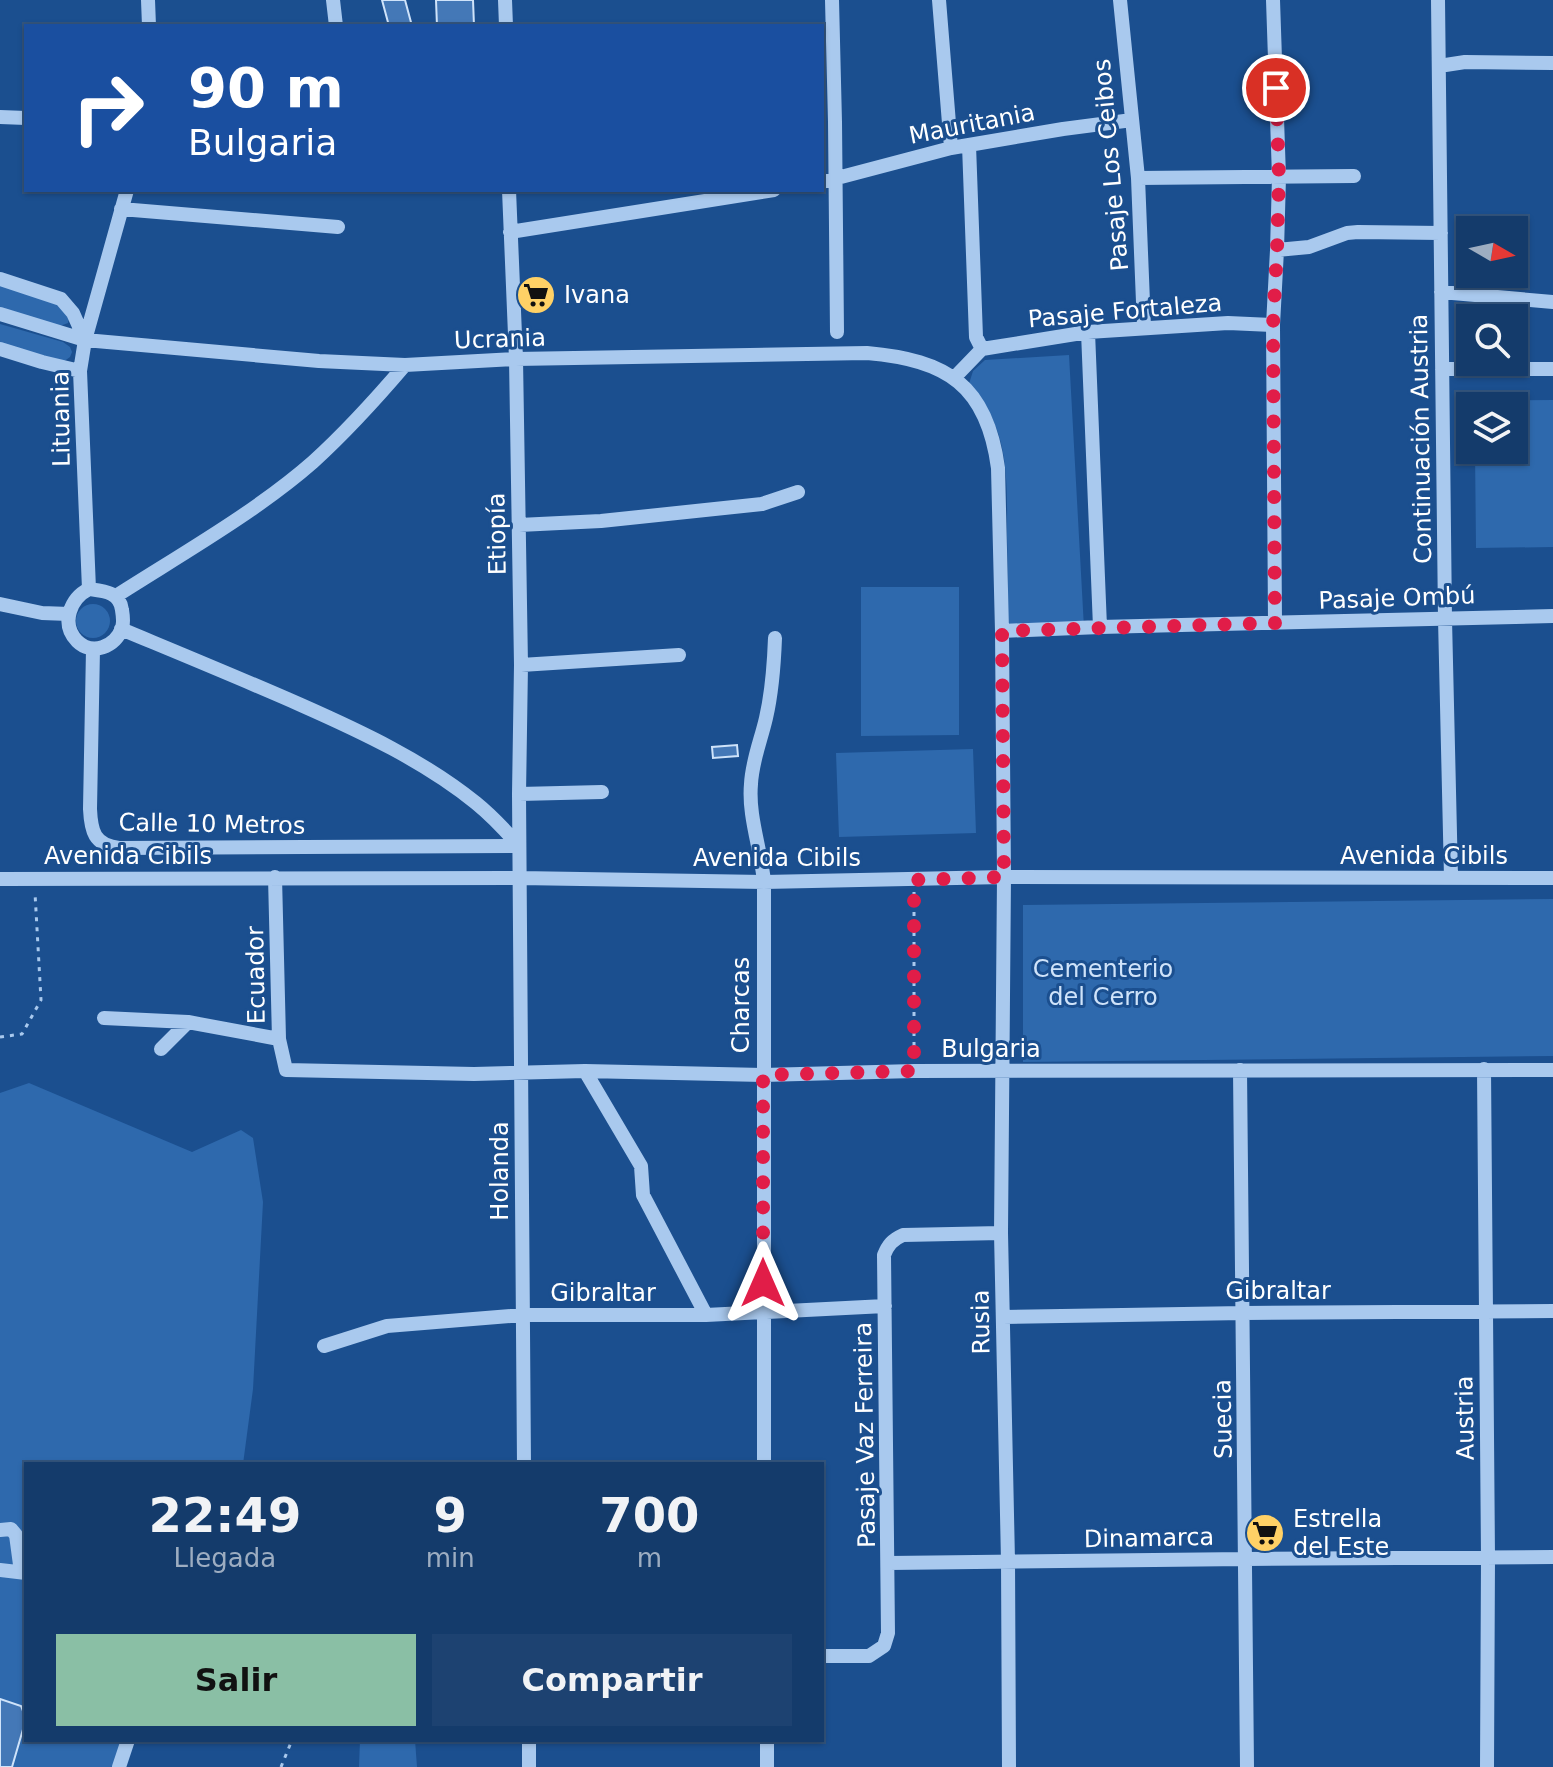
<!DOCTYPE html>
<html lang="es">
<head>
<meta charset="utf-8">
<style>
	:root { --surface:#143b6b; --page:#1d4271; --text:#f1f3f6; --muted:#9dadc1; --line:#33557e; --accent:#8abfa5 }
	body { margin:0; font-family:"DejaVu Sans",sans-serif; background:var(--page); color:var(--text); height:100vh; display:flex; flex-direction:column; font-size:30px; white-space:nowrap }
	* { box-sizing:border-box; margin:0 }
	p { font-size:26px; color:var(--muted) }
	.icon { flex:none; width:44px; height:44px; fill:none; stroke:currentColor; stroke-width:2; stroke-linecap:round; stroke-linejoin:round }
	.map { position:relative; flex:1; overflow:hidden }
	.details { position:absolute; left:24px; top:1462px; width:800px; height:280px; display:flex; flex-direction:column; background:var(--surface); border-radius:0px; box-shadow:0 2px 6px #0004,0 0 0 2px var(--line) }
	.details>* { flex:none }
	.top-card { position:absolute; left:24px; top:24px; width:800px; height:168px; border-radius:0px; box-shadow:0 2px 6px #0004,0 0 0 2px var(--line); background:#1a4fa0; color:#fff; overflow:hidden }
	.needle { width:52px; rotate:99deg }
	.buttons { position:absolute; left:1456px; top:216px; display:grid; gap:16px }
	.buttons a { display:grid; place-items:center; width:72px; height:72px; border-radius:0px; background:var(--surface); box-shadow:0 2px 6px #0004,0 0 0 2px var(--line); font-size:40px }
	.pin { position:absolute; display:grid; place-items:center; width:68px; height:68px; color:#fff; margin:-34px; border:4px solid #fff; border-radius:50%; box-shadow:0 2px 8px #0007 }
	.me { position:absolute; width:88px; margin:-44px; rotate:0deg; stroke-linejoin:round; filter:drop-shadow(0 0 6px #0008) }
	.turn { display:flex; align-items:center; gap:28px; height:168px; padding:0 32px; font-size:36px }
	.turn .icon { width:104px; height:104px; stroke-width:2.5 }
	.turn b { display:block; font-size:56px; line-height:68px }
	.eta { display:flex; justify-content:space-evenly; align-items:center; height:136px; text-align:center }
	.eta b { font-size:48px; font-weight:700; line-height:56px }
	.cta { display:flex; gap:16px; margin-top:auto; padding:16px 32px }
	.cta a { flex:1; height:92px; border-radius:0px; background:var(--accent); color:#111; font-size:32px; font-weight:700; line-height:92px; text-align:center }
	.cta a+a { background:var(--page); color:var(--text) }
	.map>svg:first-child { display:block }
	.green { fill:#2e69ad }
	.building { fill:#4478b7; stroke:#cfe3fa; stroke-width:2 }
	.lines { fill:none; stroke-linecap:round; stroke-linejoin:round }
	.path { stroke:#a9c9ee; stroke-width:3; stroke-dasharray:4 6; stroke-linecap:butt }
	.minor { stroke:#a9c9ee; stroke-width:14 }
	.route { stroke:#e11d48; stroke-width:14; stroke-dasharray:0 25.2 }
	.labels { text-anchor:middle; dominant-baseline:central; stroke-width:6; stroke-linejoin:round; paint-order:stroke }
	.street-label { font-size:24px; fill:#fff; stroke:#1b4f8f }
	.poi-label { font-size:24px; fill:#fff; stroke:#1b4f8f; text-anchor:start }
	.park-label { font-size:24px; fill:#cfe3fa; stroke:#1b4f8f }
</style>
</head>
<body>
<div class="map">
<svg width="1553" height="1767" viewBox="0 0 1553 1767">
	<rect width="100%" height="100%" fill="#1b4f8f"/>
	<path class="green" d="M0,285L56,303L69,318L68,323L60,326L0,309Z
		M0,324L63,342L70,347L72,352L70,357L63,362L0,345Z
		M1069,355L1084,628L1008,630C1008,599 1008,568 1007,537C1007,485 1011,423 968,387L973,371L985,360Z
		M1553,400V547L1476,548L1475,450H1514V406H1474V401Z
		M861,587H959V735L861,736Z
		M76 621a17 17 0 1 1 34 0a17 17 0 1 1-34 0Z
		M973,749L976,833L839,837L836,753Z
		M1553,899V1056L1023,1062V905Z
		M29,1083L192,1152L241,1130L253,1138L263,1202L253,1389L243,1464H26V1566L0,1565V1093Z
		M0,1574L26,1576V1740H123L113,1767H0Z
		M360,1740H415L417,1767H359Z"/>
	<path class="building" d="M382,0H405L412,26H389Z
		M436,0H473L474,26H437Z
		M737,745L738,756L713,758L712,747Z
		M0,1699L21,1706L26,1719L12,1767H0Z"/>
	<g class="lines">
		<path class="path" d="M914,892V1056
			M0,1037L22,1034L41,1000L35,893
			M281,1767L292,1740"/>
		<path class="minor" d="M148,0L149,26
			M333,0L336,26
			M505,0L506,26
			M832,0L835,122L837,332
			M939,0L951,148
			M1120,0L1138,178L1144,327
			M1273,0L1279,177L1277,250L1273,325L1275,623
			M1438,0L1445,619L1451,877
			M1439,66L1465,62L1553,63
			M0,117L26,118
			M969,145L976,337L982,349
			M1138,178L1354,176
			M822,182L951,148L1063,129L1132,120
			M509,190L516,359L521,665L519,794L524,1464
			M121,209L338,227
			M510,232L774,190
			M1277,250L1309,247L1347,233L1358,232L1441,233
			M0,279L61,299L73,313L85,340
			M1441,292L1553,302
			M0,314L85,340L319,361L405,365L516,359L867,353C947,360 987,385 998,468L1002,631L1004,877L1001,1233L1008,1561L1009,1767
			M1088,332L1100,627
			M0,349L42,362L80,371
			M982,349L1088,332L1228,323L1273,325
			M1442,369H1553
			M954,378L982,349
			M519,525L601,521L762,504L798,492
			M89,589L80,371L85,340L127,190
			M89,589C104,591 120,592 122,610C123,616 124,622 122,628C115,647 92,656 77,641C60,623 71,598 89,589Z
			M116,596C180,555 256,512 313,462C346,432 376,399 405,365
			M0,604L42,613L69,614
			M121,629C181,654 242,679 301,705C362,732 424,761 476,803C492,816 506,831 519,846
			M1002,631L1100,627L1553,616
			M93,649L90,809C91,831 94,845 119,848L519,846
			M521,665L679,655
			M519,794L602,792
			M275,877L279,1039L286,1070L474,1074L585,1071L763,1075L914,1071L1553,1070
			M0,879L520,878L764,882L1004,877L1553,878
			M104,1018L188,1022L279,1039
			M161,1049L188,1022
			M1484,1069L1488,1558L1487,1767
			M1240,1070L1247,1767
			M585,1071L641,1166L643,1195L706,1315
			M1003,1317L1244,1313L1553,1311
			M324,1346L387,1326L523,1315H706L885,1306
			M764,1464V882C761,849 748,816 751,784C752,761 761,740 766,718C772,692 774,665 775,638
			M0,1530L11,1529L16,1535L21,1572
			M889,1563L1246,1559L1553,1557
			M0,1570L26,1573
			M822,1656H869L884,1646L888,1633L884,1255C888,1245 892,1240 903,1235L1001,1233
			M529,1740V1767
			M767,1740V1767
			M119,1767L128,1740"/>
	</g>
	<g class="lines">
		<path class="route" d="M763,1283V1075L914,1071V880L1004,877L1002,631L1275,623L1273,325L1277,250L1279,177L1276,88"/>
	</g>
	<defs>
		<g id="supermarket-disc" transform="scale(2)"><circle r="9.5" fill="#ffd166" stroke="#1b4f8f"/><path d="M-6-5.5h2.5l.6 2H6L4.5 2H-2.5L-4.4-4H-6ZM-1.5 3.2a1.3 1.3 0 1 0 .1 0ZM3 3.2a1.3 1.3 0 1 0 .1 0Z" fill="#111"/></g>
	</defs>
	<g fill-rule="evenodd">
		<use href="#supermarket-disc" x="536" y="295"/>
		<use href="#supermarket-disc" x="1265" y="1533"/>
	</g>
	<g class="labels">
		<g class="street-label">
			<text transform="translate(972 124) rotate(-11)">Mauritania</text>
			<text transform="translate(1111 165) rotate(-95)">Pasaje Los Ceibos</text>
			<text transform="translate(1125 311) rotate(-5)">Pasaje Fortaleza</text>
			<text transform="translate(500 339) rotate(-2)">Ucrania</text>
			<text transform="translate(61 419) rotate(-91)">Lituania</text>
			<text transform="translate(1421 439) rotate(-91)">Continuación Austria</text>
			<text transform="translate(497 534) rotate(-91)">Etiopía</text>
			<text transform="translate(1397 598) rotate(-2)">Pasaje Ombú</text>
			<text transform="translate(212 824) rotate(1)">Calle 10 Metros</text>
			<text x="128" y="856">Avenida Cibils</text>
			<text x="1424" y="856">Avenida Cibils</text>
			<text x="777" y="858">Avenida Cibils</text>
			<text transform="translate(256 975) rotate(-91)">Ecuador</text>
			<text transform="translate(741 1005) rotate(-90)">Charcas</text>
			<text x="991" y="1049">Bulgaria</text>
			<text transform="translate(500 1171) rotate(-90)">Holanda</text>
			<text x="1278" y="1291">Gibraltar</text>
			<text x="603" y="1293">Gibraltar</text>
			<text transform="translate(981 1322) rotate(-91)">Rusia</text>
			<text transform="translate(1465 1418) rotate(-91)">Austria</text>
			<text transform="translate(1223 1419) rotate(-91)">Suecia</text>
			<text transform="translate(865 1435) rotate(-91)">Pasaje Vaz Ferreira</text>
			<text transform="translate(1149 1538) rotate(-1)">Dinamarca</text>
		</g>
		<g class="poi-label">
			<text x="564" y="295">Ivana</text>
			<text x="1293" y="1519">Estrella<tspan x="1293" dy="28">del Este</tspan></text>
		</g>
		<g class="park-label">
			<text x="1103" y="969">Cementerio<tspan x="1103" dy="28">del Cerro</tspan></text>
		</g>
	</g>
</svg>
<div class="buttons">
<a><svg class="needle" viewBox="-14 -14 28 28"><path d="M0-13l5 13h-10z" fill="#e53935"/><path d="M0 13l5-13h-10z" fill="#9dadc1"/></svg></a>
<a><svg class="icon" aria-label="search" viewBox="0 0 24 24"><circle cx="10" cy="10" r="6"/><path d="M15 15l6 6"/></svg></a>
<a><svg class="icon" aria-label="layers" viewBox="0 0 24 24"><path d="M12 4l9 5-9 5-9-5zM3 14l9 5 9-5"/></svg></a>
</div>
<div class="pin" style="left:1276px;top:88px;background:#d93025"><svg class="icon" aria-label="arrive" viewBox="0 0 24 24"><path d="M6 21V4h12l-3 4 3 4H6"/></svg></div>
<svg class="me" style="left:763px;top:1283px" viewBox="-20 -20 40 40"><path d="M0-17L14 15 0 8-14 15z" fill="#e11d48" stroke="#fff" stroke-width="4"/></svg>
<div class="top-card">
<div class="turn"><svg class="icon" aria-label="right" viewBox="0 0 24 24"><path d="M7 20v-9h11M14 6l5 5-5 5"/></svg><div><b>90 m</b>Bulgaria</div></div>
</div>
<section class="details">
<div class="eta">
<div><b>22:49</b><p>Llegada</p></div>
<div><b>9</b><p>min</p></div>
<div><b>700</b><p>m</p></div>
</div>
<div class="cta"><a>Salir</a><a>Compartir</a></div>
</section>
</div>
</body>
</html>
